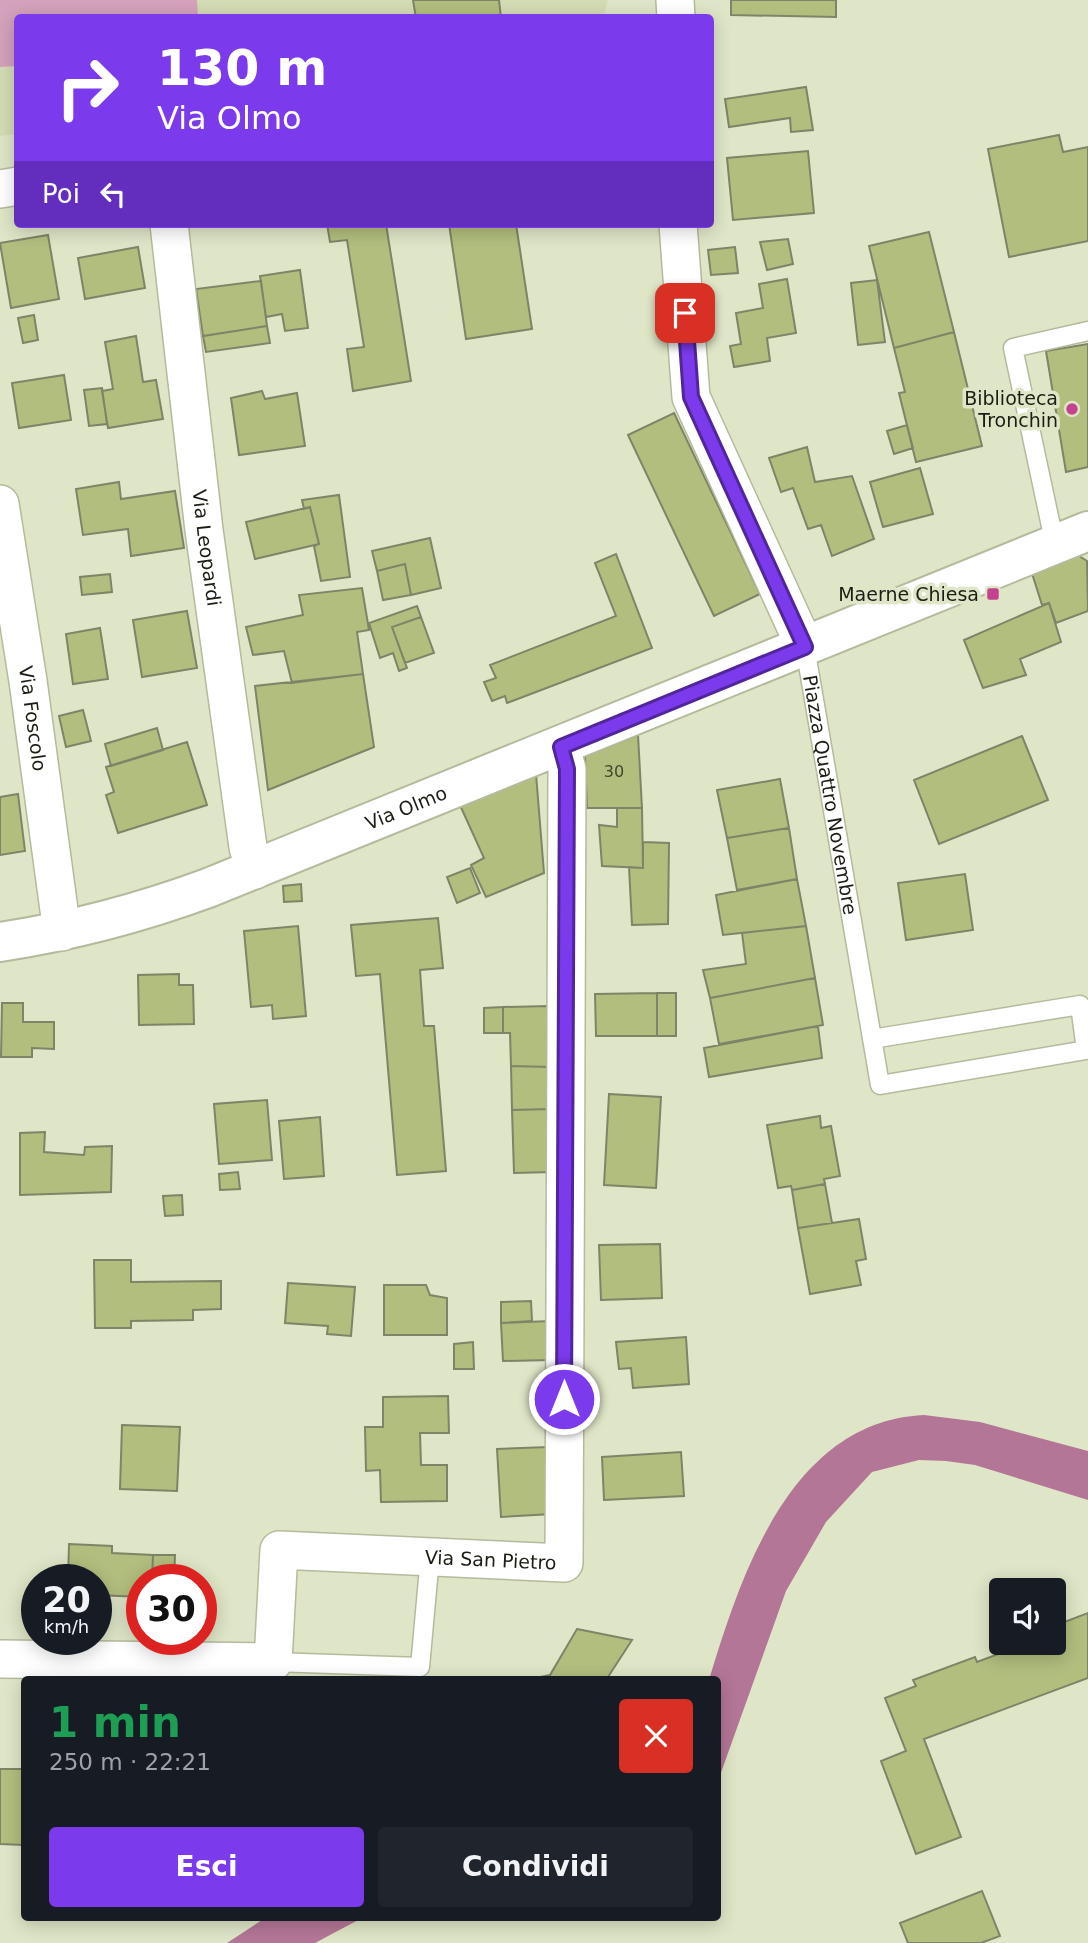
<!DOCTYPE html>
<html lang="it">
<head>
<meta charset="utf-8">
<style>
	:root { --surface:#171b24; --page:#20242c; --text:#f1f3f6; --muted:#9ea1a6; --accent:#7c3aed }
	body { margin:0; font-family:"DejaVu Sans",sans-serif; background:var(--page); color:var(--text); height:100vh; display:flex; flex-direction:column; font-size:26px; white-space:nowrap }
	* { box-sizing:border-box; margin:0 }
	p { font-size:23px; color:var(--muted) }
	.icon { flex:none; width:38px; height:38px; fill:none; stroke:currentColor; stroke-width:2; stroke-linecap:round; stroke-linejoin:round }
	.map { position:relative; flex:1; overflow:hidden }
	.drawer { position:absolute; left:21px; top:1676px; width:700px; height:245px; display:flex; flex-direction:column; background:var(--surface); border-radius:7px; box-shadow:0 4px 18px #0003 }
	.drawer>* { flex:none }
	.guide { position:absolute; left:14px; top:14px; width:700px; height:214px; border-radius:7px; box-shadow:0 4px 18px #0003; background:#7c3aed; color:#fff; overflow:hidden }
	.tools { position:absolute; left:989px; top:1578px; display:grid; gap:14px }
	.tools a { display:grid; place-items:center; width:77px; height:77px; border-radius:7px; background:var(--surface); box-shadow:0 4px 18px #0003; font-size:35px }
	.speed { position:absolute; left:21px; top:1564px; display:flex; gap:14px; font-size:35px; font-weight:700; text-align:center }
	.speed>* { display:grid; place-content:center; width:91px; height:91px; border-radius:50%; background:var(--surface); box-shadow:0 4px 18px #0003; line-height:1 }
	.speed small { font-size:18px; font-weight:400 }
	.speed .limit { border:10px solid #d22; background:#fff; color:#111 }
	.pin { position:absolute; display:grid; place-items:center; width:60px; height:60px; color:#fff; margin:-30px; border-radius:14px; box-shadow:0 4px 10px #0006 }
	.me { position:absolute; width:77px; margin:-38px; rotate:0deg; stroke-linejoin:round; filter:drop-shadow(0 0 5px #0008) }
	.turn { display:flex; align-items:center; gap:24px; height:147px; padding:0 28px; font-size:32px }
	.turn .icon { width:91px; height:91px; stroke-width:2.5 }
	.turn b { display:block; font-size:49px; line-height:60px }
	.then { display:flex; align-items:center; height:66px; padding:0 28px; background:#0003; gap:14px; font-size:26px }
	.round { display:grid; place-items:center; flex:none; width:74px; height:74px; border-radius:7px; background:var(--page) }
	.overview { display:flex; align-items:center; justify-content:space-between; height:119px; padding:0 28px }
	h1 { font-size:42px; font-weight:700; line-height:52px; color:#1e9e55 }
	.primary-button { display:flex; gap:14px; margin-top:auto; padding:14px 28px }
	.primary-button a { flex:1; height:80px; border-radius:7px; background:var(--accent); color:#fff; font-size:28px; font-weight:700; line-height:80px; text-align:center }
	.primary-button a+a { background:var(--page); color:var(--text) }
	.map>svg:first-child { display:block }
	.built { fill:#d4dcb5 }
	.green { fill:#d3a2bb }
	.water { fill:#b47696 }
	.building { fill:#b2be7e; stroke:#7e8467; stroke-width:2 }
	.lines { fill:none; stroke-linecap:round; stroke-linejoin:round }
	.lane-casing { stroke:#b4bb9c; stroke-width:21 }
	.street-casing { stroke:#b4bb9c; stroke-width:40 }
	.secondary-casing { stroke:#b4bb9c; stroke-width:42 }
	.lane { stroke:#fff; stroke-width:18 }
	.street { stroke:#fff; stroke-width:37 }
	.secondary { stroke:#fff; stroke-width:38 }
	.route-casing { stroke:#51269a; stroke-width:18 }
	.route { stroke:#7c3aed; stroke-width:12 }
	.poi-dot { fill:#c3438f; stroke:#dfe6c7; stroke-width:2.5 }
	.labels { text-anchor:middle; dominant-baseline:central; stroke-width:7; stroke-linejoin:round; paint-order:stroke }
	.number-label { font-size:16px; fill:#42462e }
	.poi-label { font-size:19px; fill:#1c1e13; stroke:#dfe6c7; text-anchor:end }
	.street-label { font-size:19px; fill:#1c1e13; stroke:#dfe6c7 }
</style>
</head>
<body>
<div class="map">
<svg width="1088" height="1943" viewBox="0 0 1088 1943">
	<rect width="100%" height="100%" fill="#dfe6c7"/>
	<path class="built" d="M0,0H608L603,18H18L17,134L0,136Z"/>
	<path class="green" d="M0,0H197L198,17L18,18L17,66L0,67Z"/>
	<path class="water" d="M924,1415L980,1422L1088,1451V1500L975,1465L946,1461L919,1460L872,1472L826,1522L786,1591L718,1781V1680H709C741,1574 791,1421 924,1415Z
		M265,1918H362L315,1943H227Z"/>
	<path class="building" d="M413,0H499L501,18H416Z
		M731,0H836V17L731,15Z
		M806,87L813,130L791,132L790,118L729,127L725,99Z
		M1059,135L1063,152L1088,147V241L1009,257L988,149Z
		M808,151L814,213L733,220L727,158Z
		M327,224H386L411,381L353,391L347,349L364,347L347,240L330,242Z
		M449,224H516L532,329L466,339Z
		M929,232L954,332L894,348L869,246Z
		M48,235L59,299L11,308L0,243Z
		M788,239L793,264L767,270L760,242Z
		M138,247L145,288L85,299L78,258Z
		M735,247L738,273L711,275L708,250Z
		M300,270L308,328L285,331L282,314L266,317L260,276Z
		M787,279L796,333L767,338L770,361L734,367L730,346L741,344L736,313L763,308L759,284Z
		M877,280L885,342L858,345L851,283Z
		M261,281L267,326L203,336L196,289Z
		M34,315L38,340L23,343L18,318Z
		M267,326L270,343L206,352L203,336Z
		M954,332L982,446L916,462L899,393L905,392L894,348Z
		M136,336L143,382L156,380L163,419L108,428L102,391L113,389L105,342Z
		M1088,344V467L1066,472L1046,351Z
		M64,375L71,420L19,428L12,383Z
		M102,388L107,424L89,426L84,390Z
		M262,391L265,399L297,393L305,446L239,455L231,398Z
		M674,413L760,594L714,616L628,435Z
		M907,425L913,448L894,454L887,431Z
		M807,447L815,482L852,476L874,539L832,556L821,525L808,529L793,488L781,492L769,458Z
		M920,468L933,514L883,527L870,482Z
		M119,482L121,499L175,491L184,548L131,556L128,529L83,535L76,489Z
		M339,495L350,577L321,581L314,546L319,544L310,507L304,509L302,500Z
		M310,507L319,544L255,559L246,522Z
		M430,538L441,588L411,595L405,564L377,571L372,551Z
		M616,554L652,648L507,703L505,696L492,701L484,682L496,678L490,665L616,616L595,563Z
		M1076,554L1087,561L1088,611L1056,623L1049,603L1042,605L1031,570Z
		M405,564L411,595L383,600L377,571Z
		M110,574L112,592L82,595L80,577Z
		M362,588L369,630L357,632L363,674L292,683L284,651L253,655L246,627L303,615L299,595Z
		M1049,603L1061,642L1020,659L1026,675L983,688L964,640Z
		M417,606L421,617L392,627L407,668L399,671L393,653L380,658L369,623Z
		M187,611L197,668L142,677L133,620Z
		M421,617L434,653L405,663L392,627Z
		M100,628L108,679L73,684L66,634Z
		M363,674L374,747L268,790L255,686Z
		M83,710L91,741L66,747L59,716Z
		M157,728L163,750L111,766L105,744Z
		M638,735L642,808H587L585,756Z
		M1022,736L1048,800L939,844L914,780Z
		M187,742L207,805L118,833L106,795L114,792L106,767Z
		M536,774L544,873L486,897L471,865L484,858L459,803Z
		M780,779L789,828L727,838L717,790Z
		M18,794L25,851L0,855V797Z
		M617,808H642L643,868L602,866L599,825L617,827Z
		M789,828L797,879L737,890L727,838Z
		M643,842L669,843L668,924L632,925L629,867L643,868Z
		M470,868L480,893L457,903L447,877Z
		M965,874L973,930L906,940L898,883Z
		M797,879L806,926L723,935L716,895Z
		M301,884L302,901L284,902L283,886Z
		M438,918L443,968L420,970L424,1026H434L446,1171L397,1175L380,974L356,976L351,925Z
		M298,926L306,1016L273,1019L272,1005L251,1007L244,931Z
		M806,926L815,978L710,998L703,970L746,964L742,933Z
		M179,974V985H193L194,1024L139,1025L138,975Z
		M815,978L823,1025L719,1044L710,998Z
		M657,993H676V1036H657Z
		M657,993V1036H596L595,994Z
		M2,1003H23V1022H54V1049L32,1048V1057H1Z
		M548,1006L550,1067L511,1066L510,1033H503V1007Z
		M503,1007V1033H484V1008Z
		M818,1026L822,1058L709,1077L704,1048Z
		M511,1066L550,1067L551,1109L512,1110Z
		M609,1094L661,1097L656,1188L604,1185Z
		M267,1100L272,1160L219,1164L214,1104Z
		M551,1109L553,1172L514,1173L512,1110Z
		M820,1116L821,1128L831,1126L840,1176L824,1179L825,1184L792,1190L791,1186L778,1188L767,1125Z
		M320,1117L324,1176L284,1179L279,1121Z
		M45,1132L44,1152L84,1155L85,1147L112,1146L111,1192L20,1195V1133Z
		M238,1172L240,1189L220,1190L219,1174Z
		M825,1184L832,1223L798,1228L792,1190Z
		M182,1195L183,1215L165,1216L163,1196Z
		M859,1219L866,1259L856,1261L861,1285L810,1294L798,1228Z
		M660,1244L662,1298L601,1300L599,1245Z
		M94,1260H131V1282L221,1281V1309L193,1310V1320L131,1321V1328H95Z
		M288,1283L355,1287L351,1336L327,1334L328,1326L285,1323Z
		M384,1285H426L430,1295L447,1298V1335H384Z
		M531,1301L532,1321L501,1323V1302Z
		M550,1321L551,1360L503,1361L501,1323Z
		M686,1337L689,1384L633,1388L631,1368L619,1369L616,1342Z
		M473,1342L474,1369H454V1344Z
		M448,1396L449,1433H420L421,1465H447V1501L381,1502L380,1470L366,1471L365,1427H383V1397Z
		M122,1425L180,1427L177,1491L120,1489Z
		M548,1447L552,1514L501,1517L497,1449Z
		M681,1452L684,1496L604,1500L602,1457Z
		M69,1544L112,1546V1553L153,1555L152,1580H142V1597L96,1595V1580H68Z
		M153,1555H175L174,1580H152Z
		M1088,1613V1678L924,1739L961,1837L916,1854L881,1761L906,1751L885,1698L916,1686L913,1680L975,1657L977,1662L1028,1643H1054V1626Z
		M577,1629L632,1640L606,1680H526L550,1675Z
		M0,1769H24V1845L0,1844Z
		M982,1891L1000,1936L981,1943H908L900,1923Z"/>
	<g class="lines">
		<g class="lane-casing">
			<g id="lane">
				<path d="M1055,545L1013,348L1088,331"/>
				<path id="s1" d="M805,647L880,1085L1086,1050L1080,1005L872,1039"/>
				<path d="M273,1662L420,1667L430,1557"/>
			</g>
		</g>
		<g class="street-casing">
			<g id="street">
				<path d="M675,0L676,18"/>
				<path d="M0,189L18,186"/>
				<path id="s2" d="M169,224L204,530L248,847L255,870"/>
				<path d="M678,224L691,397L805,647"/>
				<path id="s3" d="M0,504L28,681L62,932"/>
				<path id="s4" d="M0,1659L273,1662L279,1550L564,1563L567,769L561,747"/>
			</g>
		</g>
		<g class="secondary-casing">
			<g id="secondary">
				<path id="s5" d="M0,942C72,931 140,913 208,888L1088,531"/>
			</g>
		</g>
		<use href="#lane" class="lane"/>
		<use href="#street" class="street"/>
		<use href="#secondary" class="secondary"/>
	</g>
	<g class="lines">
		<g class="route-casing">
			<path id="route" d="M564,1399L567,769L561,747L805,647L691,397L685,313"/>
		</g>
		<use href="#route" class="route"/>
	</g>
	<g class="poi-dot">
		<circle cx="1072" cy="409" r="7"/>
		<rect x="986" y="587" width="14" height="14" rx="3.5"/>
	</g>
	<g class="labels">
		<g class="number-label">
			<text x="614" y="771">30</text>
		</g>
		<g class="poi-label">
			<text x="1058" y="398">Biblioteca<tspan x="1058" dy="22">Tronchin</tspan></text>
			<text x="979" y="594">Maerne Chiesa</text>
		</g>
		<g class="street-label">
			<text stroke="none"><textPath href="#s2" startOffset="326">Via Leopardi</textPath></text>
			<text stroke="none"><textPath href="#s3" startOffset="217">Via Foscolo</textPath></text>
			<text stroke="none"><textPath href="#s1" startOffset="150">Piazza Quattro Novembre</textPath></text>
			<text stroke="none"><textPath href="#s5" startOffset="429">Via Olmo</textPath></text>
			<text stroke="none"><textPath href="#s4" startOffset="597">Via San Pietro</textPath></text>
		</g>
	</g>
</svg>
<div class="tools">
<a><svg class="icon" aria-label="sound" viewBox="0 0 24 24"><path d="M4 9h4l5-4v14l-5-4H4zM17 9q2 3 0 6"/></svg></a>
</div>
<div class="speed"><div>20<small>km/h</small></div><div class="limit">30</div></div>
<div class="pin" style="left:685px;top:313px;background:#d93025"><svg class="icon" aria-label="arrive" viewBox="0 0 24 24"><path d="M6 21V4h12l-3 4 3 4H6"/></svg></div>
<svg class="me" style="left:564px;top:1399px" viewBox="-20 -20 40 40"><circle r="17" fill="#7c3aed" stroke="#fff" stroke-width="3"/><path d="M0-11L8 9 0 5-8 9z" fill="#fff"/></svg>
<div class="guide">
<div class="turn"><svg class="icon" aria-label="right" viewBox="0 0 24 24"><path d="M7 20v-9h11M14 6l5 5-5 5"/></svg><div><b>130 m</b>Via Olmo</div></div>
<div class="then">Poi<svg class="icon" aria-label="left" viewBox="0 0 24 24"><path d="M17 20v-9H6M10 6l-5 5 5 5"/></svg></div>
</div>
<section class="drawer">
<div class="overview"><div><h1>1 min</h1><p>250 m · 22:21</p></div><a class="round" style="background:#d93025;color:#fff"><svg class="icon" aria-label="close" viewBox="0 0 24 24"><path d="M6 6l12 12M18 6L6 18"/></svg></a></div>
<div class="primary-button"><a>Esci</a><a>Condividi</a></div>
</section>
</div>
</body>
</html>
